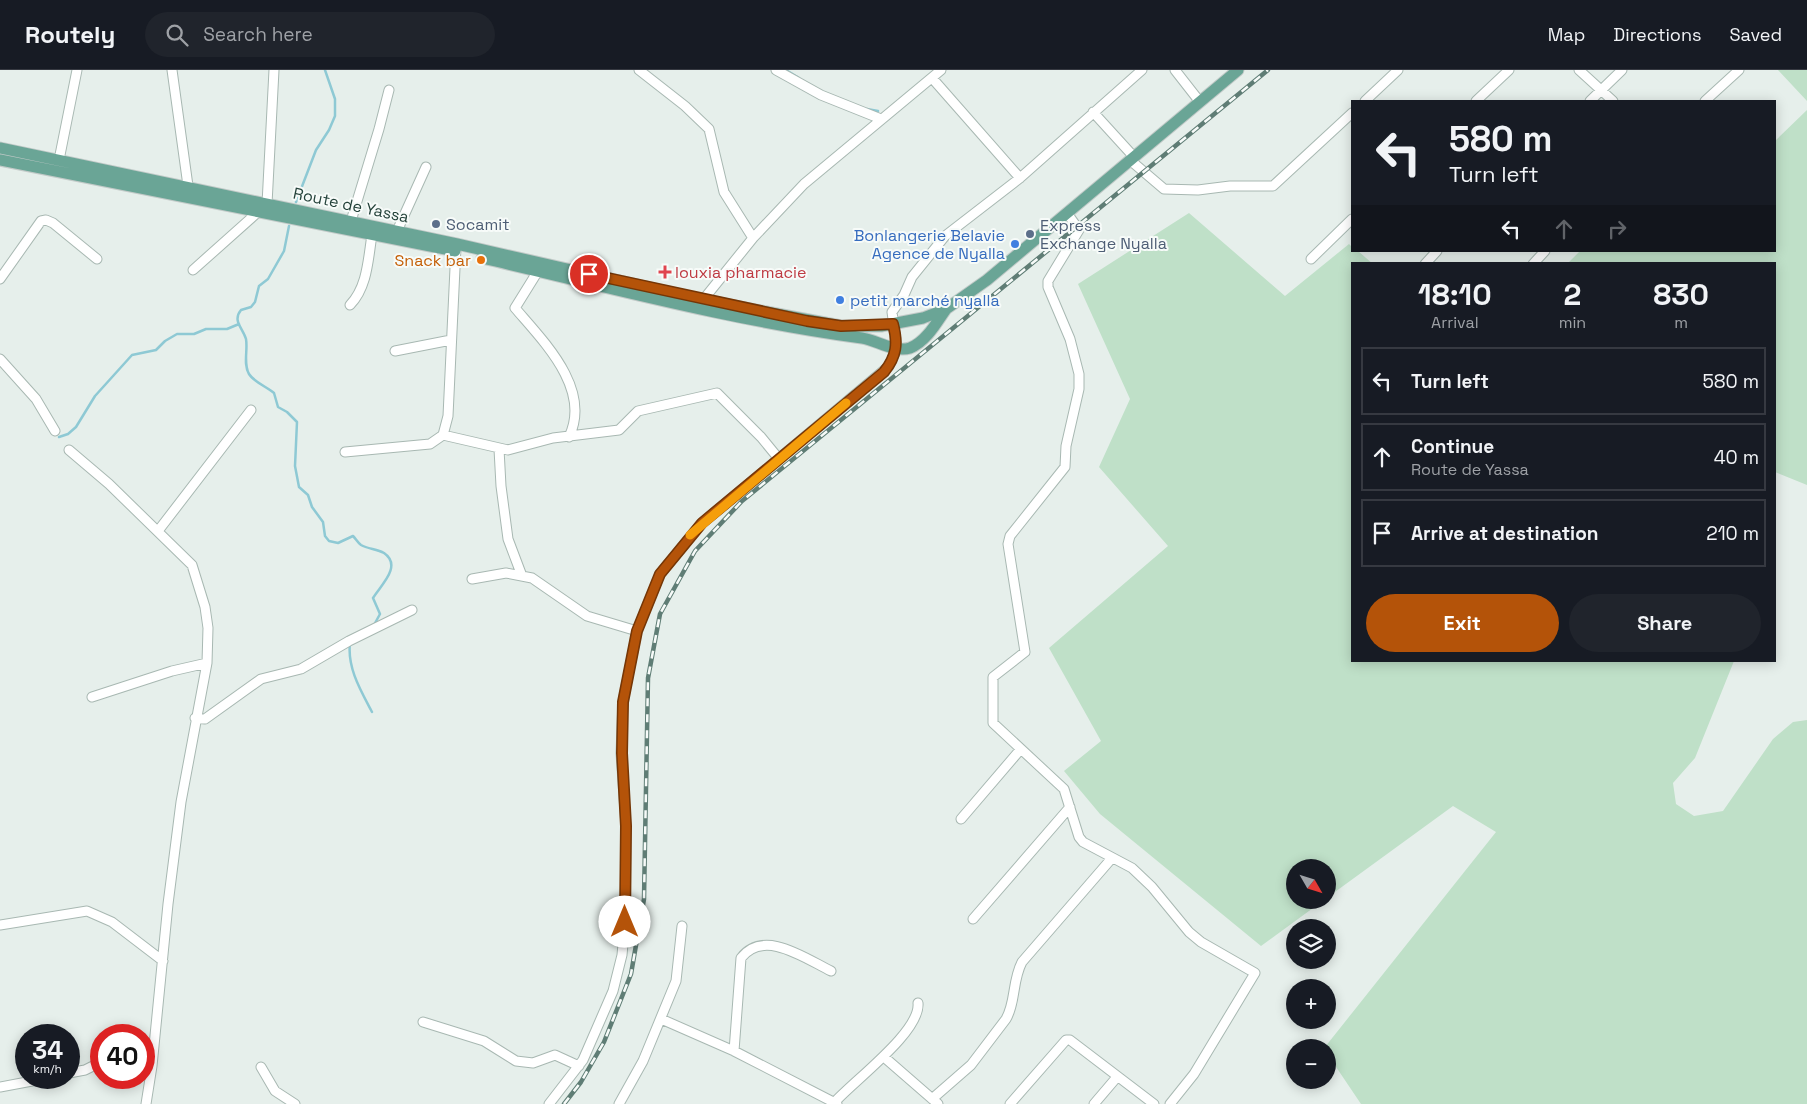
<!DOCTYPE html>
<html lang="en">
<head>
<meta charset="utf-8">
<style>
	:root { --surface:#171b24; --page:#20242c; --text:#f1f3f6; --muted:#9ea1a6; --line:#363941; --accent:#b45309 }
	body { margin:0; font-family:"Space Grotesk",sans-serif; background:var(--page); color:var(--text); height:100vh; display:flex; flex-direction:column; font-size:19px; white-space:nowrap }
	* { box-sizing:border-box; margin:0 }
	p { font-size:16px; color:var(--muted) }
	.icon { flex:none; width:28px; height:28px; fill:none; stroke:currentColor; stroke-width:2; stroke-linecap:round; stroke-linejoin:round }
	.map { position:relative; flex:1; overflow:hidden }
	.panel { position:absolute; left:1351px; top:192px; width:425px; height:400px; display:flex; flex-direction:column; background:var(--surface); border-radius:0px; box-shadow:0 2px 12px #0003 }
	.panel>* { flex:none }
	.guide { position:absolute; left:1351px; top:30px; width:425px; height:152px; border-radius:0px; box-shadow:0 2px 12px #0003; background:#171b24; color:var(--text); overflow:hidden }
	.needle { width:32px; rotate:129deg }
	.fabs { position:absolute; left:1286px; top:789px; display:grid; gap:10px }
	.fabs a { display:grid; place-items:center; width:50px; height:50px; border-radius:50%; background:var(--surface); box-shadow:0 2px 12px #0003; font-size:25px }
	.speed { position:absolute; left:15px; top:954px; display:flex; gap:10px; font-size:25px; font-weight:700; text-align:center }
	.speed>* { display:grid; place-content:center; width:65px; height:65px; border-radius:50%; background:var(--surface); box-shadow:0 2px 12px #0003; line-height:1 }
	.speed small { font-size:12px; font-weight:400 }
	.speed .limit { border:8px solid #d22; background:#fff; color:#111 }
	.pin { position:absolute; display:grid; place-items:center; width:42px; height:42px; color:#fff; margin:-21px; border:2px solid #fff; border-radius:50%; box-shadow:0 1px 5px #0007 }
	.me { position:absolute; width:55px; margin:-28px; rotate:0deg; stroke-linejoin:round; filter:drop-shadow(0 0 4px #0008) }
	.turn { display:flex; align-items:center; gap:18px; height:105px; padding:0 15px; font-size:22px }
	.turn .icon { width:65px; height:65px; stroke-width:2.5 }
	.turn b { display:block; font-size:35px; line-height:42px }
	.lanes { display:flex; align-items:center; height:48px; padding:0 15px; background:#0003; justify-content:center; gap:25px; direction:ltr }
	.lanes .off { opacity:.35 }
	.eta { display:flex; justify-content:space-evenly; align-items:center; height:85px; text-align:center }
	.eta b { font-size:30px; font-weight:800; line-height:35px }
	.button { display:flex; gap:10px; margin-top:auto; padding:10px 15px }
	.button a { flex:1; height:58px; border-radius:30px; background:var(--accent); color:#fff; font-size:20px; font-weight:800; line-height:58px; text-align:center }
	.button a+a { background:var(--page); color:var(--text) }
	ul { padding:0; list-style:none }
	li { display:flex; align-items:center; gap:15px; height:68px; margin:0 10px 8px; padding:0 5px; border:2px solid var(--line); border-radius:0px }
	li div { flex:1 }
	li b { display:block; font-size:19px }
	li em { font-style:normal }
	header { display:flex; align-items:center; gap:30px; box-sizing:border-box; height:70px; padding:0 25px; background:var(--surface); border-bottom:1px solid var(--line) }
	header strong { font-size:24px }
	nav { display:flex; gap:28px; margin-inline-start:auto; font-size:18px }
	.search { width:350px; height:45px; background:var(--page); display:flex; align-items:center; gap:12px; box-sizing:border-box; padding:0 18px; border-radius:28px; color:var(--muted); font-size:19px }
	.map>svg:first-child { display:block }
	.green { fill:#bfe0c8 }
	.lines { fill:none; stroke-linecap:round; stroke-linejoin:round }
	.stream { stroke:#8ec9d4; stroke-width:2.5 }
	.minor-casing { stroke:#a8b8b2; stroke-width:11 }
	.major-casing { stroke:#c2cac8; stroke-width:13 }
	.minor { stroke:#fff; stroke-width:9 }
	.major { stroke:#6aa596; stroke-width:11 }
	.rail-casing { stroke:#5f7d75; stroke-width:4.5 }
	.rail { stroke:#f7fbf9; stroke-width:2.5; stroke-dasharray:8; stroke-linecap:butt }
	.route-casing { stroke:#753606; stroke-width:12 }
	.route { stroke:#b45309; stroke-width:9 }
	.slow { stroke:#f59e0b; stroke-width:9 }
	.service-dot { fill:#5c6f8a; stroke:#f7fbf9; stroke-width:2 }
	.shop-dot { fill:#3f7fe0; stroke:#f7fbf9; stroke-width:2 }
	.food-dot { fill:#e8710a; stroke:#f7fbf9; stroke-width:2 }
	.health-dot { fill:#e0444e; stroke:#f7fbf9; stroke-width:2 }
	.labels { text-anchor:middle; dominant-baseline:central; stroke-width:4; stroke-linejoin:round; paint-order:stroke }
	.street-label { font-size:16px; fill:#24423a; stroke:#f7fbf9 }
	.service-label { font-size:16px; fill:#4e5e75; stroke:#f7fbf9; text-anchor:start }
	.shop-label { font-size:16px; fill:#366cbe; stroke:#f7fbf9; text-anchor:end }
	.food-label { font-size:16px; fill:#c56008; stroke:#f7fbf9; text-anchor:end }
	.health-label { font-size:16px; fill:#be3a42; stroke:#f7fbf9; text-anchor:start }
</style>
</head>
<body>
<header>
<strong>Routely</strong>
<div class="search"><svg class="icon" aria-label="search" viewBox="0 0 24 24"><circle cx="10" cy="10" r="6"/><path d="M15 15l6 6"/></svg>Search here</div>
<nav><a>Map</a><a>Directions</a><a>Saved</a></nav>
</header>
<div class="map">
<svg width="1807" height="1034" viewBox="0 0 1807 1034">
	<rect width="100%" height="100%" fill="#e6efeb"/>
	<path class="green" d="M1778,0H1807V31Z
		M1807,40V415L1775,402V194H1567L1580,181H1775V71Z
		M1189,143L1285,226L1349,174L1352,177V181H1358L1373,194H1352V591H1734L1695,688L1673,713L1676,734L1694,746L1723,741L1773,669L1793,652L1807,650V1034H1361L1328,985V978L1325,977L1496,762L1453,736L1328,827V798H1295V830H1324L1261,876L1100,744L1064,701L1101,671L1049,578L1168,476L1099,397L1130,329L1078,214Z"/>
	<g class="lines">
		<path class="stream" d="M786,0L799,8
			M867,39L878,41
			M296,132L316,80L329,60L335,46V29L325,0
			M289,156L284,181L268,209L259,216L255,232L251,237L241,240C232,251 243,258 246,269C248,280 243,294 249,304C254,312 267,317 274,323L278,337L287,342L297,352L295,396L299,417L308,425L312,437L323,452L325,466L329,471L338,473L353,466C356,469 357,472 361,475C368,479 377,479 384,483C403,496 380,516 373,528L380,544L374,555
			M59,367L68,364L76,357L95,326L132,285L156,280L165,271L177,264H194L206,259H227L239,254
			M350,573C347,598 361,621 372,642"/>
		<g class="minor-casing">
			<path id="minor" d="M172,0L189,123
				M639,0L685,36L709,59L724,122L753,168
				M776,0L821,25L881,49
				M1175,0L1200,32
				M1579,0L1613,31
				M932,8L1020,108
				M1365,31L1398,0
				M1476,31L1509,0
				M1590,31L1622,0
				M1705,31L1739,0
				M1093,42L1134,87
				M59,90L77,0
				M1130,90L1164,119L1198,120L1230,116H1273L1352,43
				M1067,143L1079,160L1048,211V217L1070,269L1079,304V319L1066,376L1065,397L1010,466L1008,474L1025,582L993,607V653L1064,719L1079,767L1083,772L1132,798L1152,817L1189,862L1201,872L1255,903L1194,1004L1170,1034
				M351,151L379,59L389,20
				M397,161L426,97
				M1311,189L1352,149
				M1425,194L1437,181
				M1533,194L1545,181
				M193,200L267,134L274,0
				M538,201L515,238C544,272 592,319 569,367
				M0,209L41,151L46,150L53,153L97,189
				M350,235C369,215 368,185 373,159
				M702,235L703,230L753,168L804,114L941,0
				M395,281L451,270
				M0,289L36,329L55,361
				M443,365L508,380L553,368L619,360L638,341L717,323L761,367L779,389
				M499,379L501,416L508,469L522,506
				M69,380L109,414L192,495L205,537L208,558L207,593L181,732L168,834L152,996L146,1034
				M345,382L430,374L443,365L448,346L456,177
				M158,461L251,340
				M472,509L506,503L532,508L587,546L637,561
				M92,627L172,601L207,593
				M195,648L205,649L261,609L301,599L349,571L412,540
				M961,749L1020,680
				M973,849L1070,737
				M0,855L87,841L112,852L163,891
				M661,949L734,981L837,1034
				M423,952L484,971L516,991L533,993L555,985L579,996
				M734,981L741,888C764,858 806,889 831,901
				M884,987L938,1034
				M261,997L275,1021L295,1034
				M69,1003L85,1000L101,992
				M0,1017L48,1008
				M932,1029L971,995L1006,949C1016,932 1012,911 1022,892L1112,788
				M549,1034L583,990L613,921L622,885L625,852L626,756L621,683L623,632L637,561L660,504L702,453L889,296L897,278L892,242L904,225L912,207L945,166L1020,108L1142,0
				M619,1034L643,991L676,911L682,856
				M833,1034C852,1012 921,962 918,933
				M1010,1034L1066,970H1070L1154,1034
				M1094,1034L1117,1007"/>
		</g>
		<g class="major-casing">
			<path id="major" d="M0,78L457,174L703,230L841,256H881L923,248L946,239L987,210L1238,0
				M0,90L455,181
				M482,188C608,217 734,251 862,268C876,270 895,283 910,278C926,272 937,252 946,239"/>
		</g>
		<use href="#minor" class="minor"/>
		<use href="#major" class="major"/>
		<g class="rail-casing">
			<path id="rail" d="M564,1034L581,1012L604,972L631,904L644,829L648,608L660,544L695,481L742,431L1268,0"/>
		</g>
		<use href="#rail" class="rail"/>
	</g>
	<g class="lines">
		<g class="route-casing">
			<path id="route" d="M589,204L807,251L841,256L893,254C898,273 897,286 884,302L702,453L660,504L637,561L623,632L622,683L626,756L625,852"/>
		</g>
		<use href="#route" class="route"/>
		<path class="slow" d="M690,465L846,333"/>
	</g>
	<g class="service-dot">
		<circle cx="436" cy="154" r="5"/>
		<circle cx="1030" cy="164" r="5"/>
	</g>
	<g class="shop-dot">
		<circle cx="1015" cy="174" r="5"/>
		<circle cx="840" cy="230" r="5"/>
	</g>
	<circle class="food-dot" cx="481" cy="190" r="5"/>
	<path class="health-dot" d="M662.5 194.5h5v5h5v5h-5v5h-5v-5h-5v-5h5z"/>
	<g class="labels">
		<g class="street-label">
			<text transform="translate(351 135) rotate(12)">Route de Yassa</text>
		</g>
		<g class="service-label">
			<text x="446" y="154">Socamit</text>
			<text x="1040" y="155">Express<tspan x="1040" dy="18">Exchange Nyalla</tspan></text>
		</g>
		<g class="shop-label">
			<text x="1005" y="165">Bonlangerie Belavie<tspan x="1005" dy="18">Agence de Nyalla</tspan></text>
			<text x="850" y="230" text-anchor="start">petit marché nyalla</text>
		</g>
		<g class="food-label">
			<text x="471" y="190">Snack bar</text>
		</g>
		<g class="health-label">
			<text x="675" y="202">louxia pharmacie</text>
		</g>
	</g>
</svg>
<div class="fabs">
<a><svg class="needle" viewBox="-14 -14 28 28"><path d="M0-13l5 13h-10z" fill="#e53935"/><path d="M0 13l5-13h-10z" fill="#9ea1a6"/></svg></a>
<a><svg class="icon" aria-label="layers" viewBox="0 0 24 24"><path d="M12 4l9 5-9 5-9-5zM3 14l9 5 9-5"/></svg></a>
<a>+</a>
<a>−</a>
</div>
<div class="speed"><div>34<small>km/h</small></div><div class="limit">40</div></div>
<div class="pin" style="left:589px;top:204px;background:#d93025"><svg class="icon" aria-label="arrive" viewBox="0 0 24 24"><path d="M6 21V4h12l-3 4 3 4H6"/></svg></div>
<svg class="me" style="left:625px;top:852px" viewBox="-20 -20 40 40"><circle r="19" fill="#fff"/><path d="M0-13L10 11 0 6-10 11z" fill="#b45309"/></svg>
<div class="guide">
<div class="turn"><svg class="icon" aria-label="left" viewBox="0 0 24 24"><path d="M17 20v-9H6M10 6l-5 5 5 5"/></svg><div><b>580 m</b>Turn left</div></div>
<div class="lanes"><svg class="icon" aria-label="left" viewBox="0 0 24 24"><path d="M17 20v-9H6M10 6l-5 5 5 5"/></svg><svg class="icon off" aria-label="ahead" viewBox="0 0 24 24"><path d="M12 20V5M6 11l6-6 6 6"/></svg><svg class="icon off" aria-label="right" viewBox="0 0 24 24"><path d="M7 20v-9h11M14 6l5 5-5 5"/></svg></div>
</div>
<section class="panel">
<div class="eta">
<div><b>18:10</b><p>Arrival</p></div>
<div><b>2</b><p>min</p></div>
<div><b>830</b><p>m</p></div>
</div>
<ul>
<li><svg class="icon" aria-label="left" viewBox="0 0 24 24"><path d="M17 20v-9H6M10 6l-5 5 5 5"/></svg><div><b>Turn left</b></div><em>580 m</em></li>
<li><svg class="icon" aria-label="ahead" viewBox="0 0 24 24"><path d="M12 20V5M6 11l6-6 6 6"/></svg><div><b>Continue</b><p>Route de Yassa</p></div><em>40 m</em></li>
<li><svg class="icon" aria-label="arrive" viewBox="0 0 24 24"><path d="M6 21V4h12l-3 4 3 4H6"/></svg><div><b>Arrive at destination</b></div><em>210 m</em></li>
</ul>
<div class="button"><a>Exit</a><a>Share</a></div>
</section>
</div>
</body>
</html>
